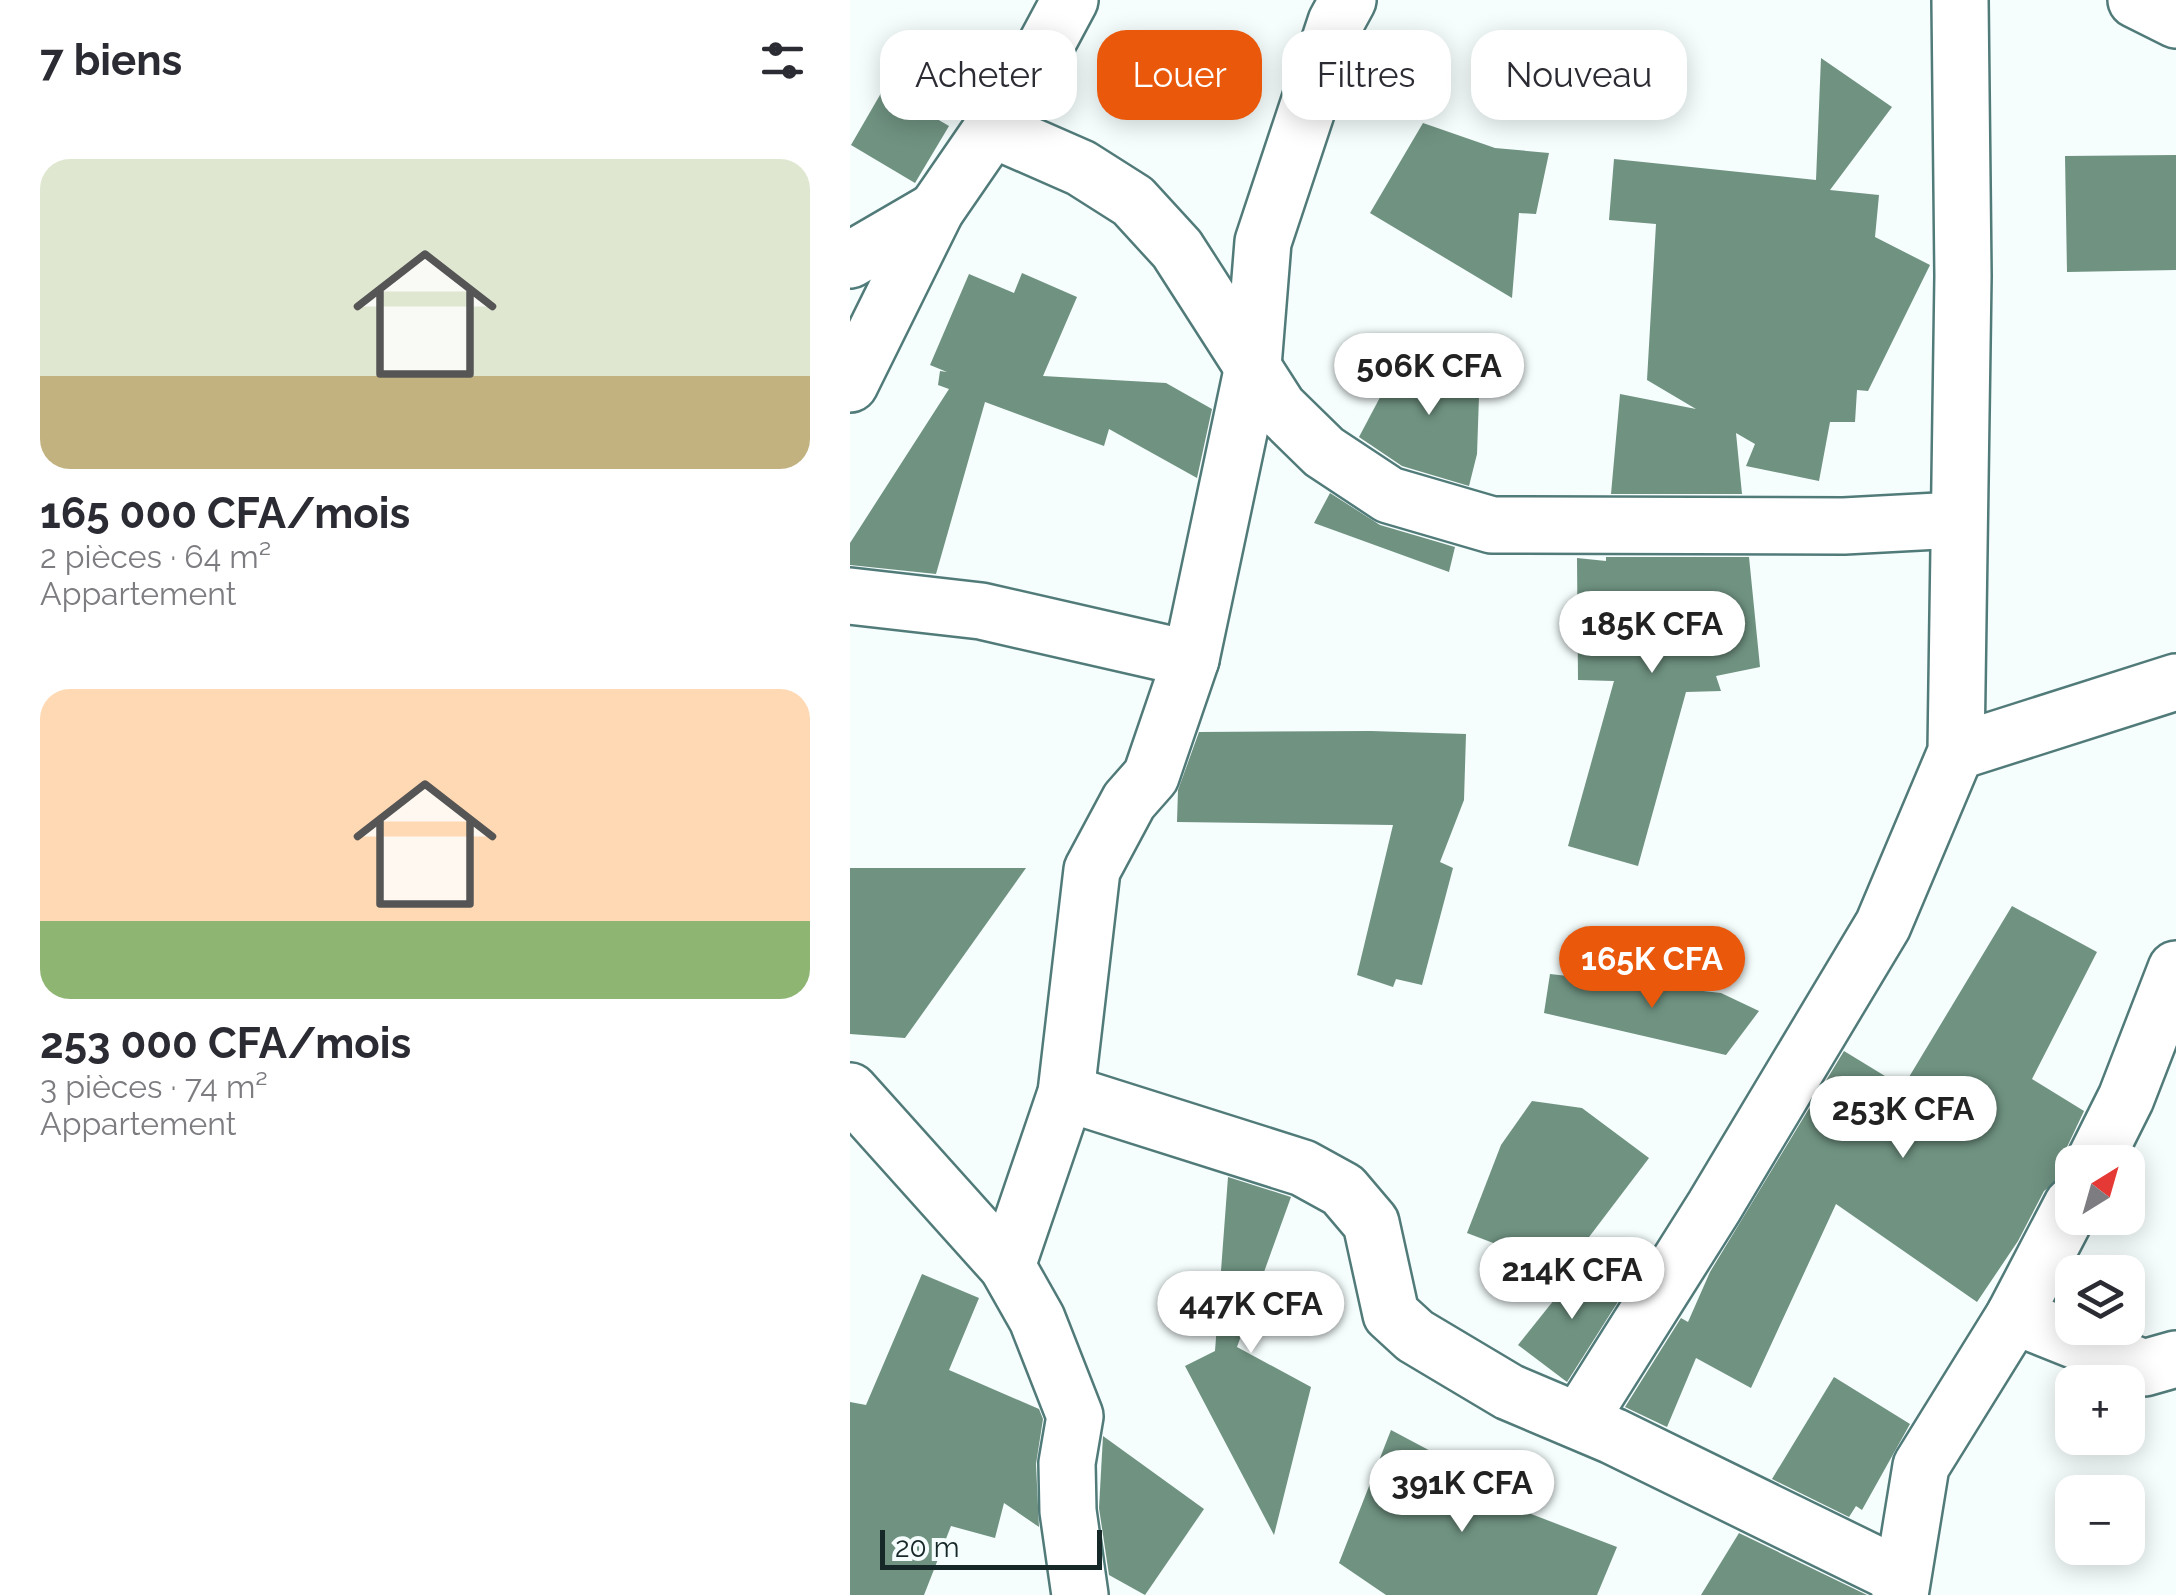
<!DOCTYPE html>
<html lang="fr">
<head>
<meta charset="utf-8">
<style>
  body { margin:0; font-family:Raleway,sans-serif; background:#f7f7f7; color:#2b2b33; height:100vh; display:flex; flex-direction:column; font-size:38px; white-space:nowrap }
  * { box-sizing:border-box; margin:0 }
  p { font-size:32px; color:#7c7c81 }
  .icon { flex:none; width:55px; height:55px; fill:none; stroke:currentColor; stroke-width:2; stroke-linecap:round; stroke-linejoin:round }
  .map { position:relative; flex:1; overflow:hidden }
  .side { display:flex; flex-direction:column; background:#fff; width:850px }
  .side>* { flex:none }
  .top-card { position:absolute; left:30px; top:30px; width:950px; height:90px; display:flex; gap:20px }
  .needle { width:65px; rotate:37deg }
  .fabs { position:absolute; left:1205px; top:1145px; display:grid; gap:20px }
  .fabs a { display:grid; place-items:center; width:90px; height:90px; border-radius:20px; background:#fff; box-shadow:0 5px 25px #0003; font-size:50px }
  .scale { position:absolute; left:30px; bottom:25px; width:222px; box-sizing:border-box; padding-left:10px; border:5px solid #162827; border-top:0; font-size:28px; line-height:35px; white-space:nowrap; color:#162827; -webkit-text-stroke:8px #f5fdfd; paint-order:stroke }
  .price { position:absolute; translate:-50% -85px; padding:0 22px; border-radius:35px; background:#fff; color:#222; font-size:32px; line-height:65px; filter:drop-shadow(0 2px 5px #0008) }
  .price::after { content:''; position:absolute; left:50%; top:60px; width:30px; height:22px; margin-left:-15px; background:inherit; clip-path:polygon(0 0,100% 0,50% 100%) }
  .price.on { background:#ea580c; color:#fff }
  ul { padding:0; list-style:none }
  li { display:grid; align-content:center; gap:20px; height:530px; padding:0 40px }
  li span { display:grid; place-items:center; height:310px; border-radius:30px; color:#555 }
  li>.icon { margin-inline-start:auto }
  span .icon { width:180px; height:180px; fill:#fffc; stroke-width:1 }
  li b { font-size:42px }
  h2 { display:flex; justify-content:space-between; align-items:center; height:120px; padding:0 40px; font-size:42px }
  .chip { padding:0 35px; border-radius:30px; background:#fff; box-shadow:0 5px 25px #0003; font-size:35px; line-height:90px }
  .chip.on { background:#ea580c; color:#fff }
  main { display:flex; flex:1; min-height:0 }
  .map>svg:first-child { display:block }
  .building { fill:#6f9281 }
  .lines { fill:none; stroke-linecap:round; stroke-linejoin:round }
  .minor-casing { stroke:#517b79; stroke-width:60 }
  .minor { stroke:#fff; stroke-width:55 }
</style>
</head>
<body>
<main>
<section class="side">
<h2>7 biens<svg class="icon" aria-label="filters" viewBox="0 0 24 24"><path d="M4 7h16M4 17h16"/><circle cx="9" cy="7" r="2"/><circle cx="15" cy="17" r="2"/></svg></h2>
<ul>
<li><span style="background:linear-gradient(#dfe7d0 70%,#c2b280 0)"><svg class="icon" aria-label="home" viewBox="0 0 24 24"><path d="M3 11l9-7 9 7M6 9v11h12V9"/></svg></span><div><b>165 000 CFA/mois</b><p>2 pièces · 64 m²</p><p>Appartement</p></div></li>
<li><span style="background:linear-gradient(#ffd9b3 75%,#8fb573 0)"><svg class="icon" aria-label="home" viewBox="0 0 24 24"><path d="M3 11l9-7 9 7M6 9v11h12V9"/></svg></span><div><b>253 000 CFA/mois</b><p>3 pièces · 74 m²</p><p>Appartement</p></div></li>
</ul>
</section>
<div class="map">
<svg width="1326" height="1595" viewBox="0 0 1326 1595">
  <rect width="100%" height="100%" fill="#f5fdfd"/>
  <g class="building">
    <path d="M 971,58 L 1042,107 L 980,190 L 1029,195 L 1025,237 L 1080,265 L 1018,391 L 1007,390 L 1005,422 L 980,422 L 969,481 L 896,466 L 905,444 L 886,433 L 892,494 L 761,494 L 770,394 L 846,409 L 797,380 L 806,224 L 759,220 L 764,159 L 966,180 Z"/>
    <path d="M 34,88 L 99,126 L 65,183 L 1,145 Z"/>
    <path d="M 573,123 L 645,148 L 699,153 L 686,214 L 669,213 L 662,298 L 520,213 Z"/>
    <path d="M 1326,155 L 1326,270 L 1217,272 L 1215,156 Z"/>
    <path d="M 172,273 L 227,297 L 193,376 L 316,383 L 362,409 L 347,478 L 259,429 L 254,446 L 135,402 L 86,574 L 0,565 L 0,543 L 99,389 L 88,385 L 90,371 L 97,372 L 80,365 L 119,274 L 164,293 Z"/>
    <path d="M 554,352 L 630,367 L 627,454 L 619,486 L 552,466 L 509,437 Z"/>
    <path d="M 480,493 L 530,525 L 605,547 L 599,572 L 464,523 Z"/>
    <path d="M 756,557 L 899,557 L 910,667 L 866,676 L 871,691 L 836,692 L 788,866 L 718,846 L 764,681 L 728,680 L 727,558 L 756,561 Z"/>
    <path d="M 521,731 L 616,734 L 614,800 L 590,862 L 603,868 L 572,985 L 546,979 L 543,987 L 507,975 L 543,825 L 327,822 L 328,790 L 349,732 Z"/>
    <path d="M 0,868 L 176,868 L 55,1038 L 0,1034 Z"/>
    <path d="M 1162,906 L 1247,952 L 1182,1079 L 1234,1111 L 1216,1149 L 1216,1175 L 1194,1191 L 1168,1241 L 1127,1302 L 986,1204 L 901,1388 L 846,1358 L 817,1427 L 775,1407 L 831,1318 L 838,1322 L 860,1272 L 994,1051 L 1053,1087 Z"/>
    <path d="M 700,974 L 871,993 L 909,1011 L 876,1055 L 694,1013 Z"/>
    <path d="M 682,1101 L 732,1108 L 799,1158 L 714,1270 L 617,1233 L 651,1145 Z"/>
    <path d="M 378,1177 L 441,1197 L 387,1347 L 461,1387 L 424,1535 L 335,1366 L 365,1351 Z"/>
    <path d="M 732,1265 L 776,1289 L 717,1382 L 668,1345 Z"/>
    <path d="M 72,1274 L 129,1298 L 99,1370 L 189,1409 L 193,1419 L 186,1464 L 189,1527 L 154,1503 L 145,1538 L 101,1526 L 74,1595 L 0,1595 L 0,1402 L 16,1405 Z"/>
    <path d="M 984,1377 L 1060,1424 L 1012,1510 L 1006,1506 L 999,1517 L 922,1479 Z"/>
    <path d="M 541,1430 L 680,1504 L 676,1512 L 767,1547 L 747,1595 L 536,1595 L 489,1563 Z"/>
    <path d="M 253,1436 L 354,1509 L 295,1595 L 259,1575 L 249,1508 Z"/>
    <path d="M 889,1533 L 1017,1595 L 851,1595 Z"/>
  </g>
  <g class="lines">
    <g class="minor-casing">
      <g id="minor">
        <path d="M 1286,0 L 1326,20"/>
        <path d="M 142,129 L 231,168 L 283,201 L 327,249 L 429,408 L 474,452 L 539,495 L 642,525 L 994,526 L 1107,520"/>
        <path d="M 0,260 L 86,210"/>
        <path d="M 0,384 L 86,210 L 183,69 L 220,0"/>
        <path d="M 0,596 L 131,611 L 341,659 L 403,366 L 413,242 L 486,22 L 498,0"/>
        <path d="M 1106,752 L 1326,682"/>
        <path d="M 0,1091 L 157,1266 L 187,1319 L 225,1416 L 217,1463 L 218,1511 L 230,1595"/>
        <path d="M 216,1093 L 453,1168 L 493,1190 L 521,1223 L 541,1314 L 565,1336 L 659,1392 L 763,1436 L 1051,1577"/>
        <path d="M 1244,1162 L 1276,1098 L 1326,969"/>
        <path d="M 157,1266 L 216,1093 L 242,870 L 279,801 L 301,776 L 341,659"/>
        <path d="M 1164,1316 L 1294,1368 L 1326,1359"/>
        <path d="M 729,1421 L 864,1207 L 1033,925 L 1106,752 L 1113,276 L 1110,0"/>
        <path d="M 1050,1595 L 1071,1466 L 1164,1316 L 1222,1205"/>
      </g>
    </g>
    <use href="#minor" class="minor"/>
  </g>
</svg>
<div class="fabs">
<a><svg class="needle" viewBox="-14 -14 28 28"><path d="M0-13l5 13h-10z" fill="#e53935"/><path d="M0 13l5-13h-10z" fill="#7c7c81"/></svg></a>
<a><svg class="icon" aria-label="layers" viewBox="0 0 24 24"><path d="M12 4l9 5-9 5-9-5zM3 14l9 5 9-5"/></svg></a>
<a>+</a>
<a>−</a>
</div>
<div class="scale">20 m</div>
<b class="price" style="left:579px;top:418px">506K CFA</b>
<b class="price" style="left:802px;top:676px">185K CFA</b>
<b class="price on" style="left:802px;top:1011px">165K CFA</b>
<b class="price" style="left:1053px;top:1161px">253K CFA</b>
<b class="price" style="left:722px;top:1322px">214K CFA</b>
<b class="price" style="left:401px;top:1356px">447K CFA</b>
<b class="price" style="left:612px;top:1535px">391K CFA</b>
<div class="top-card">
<a class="chip">Acheter</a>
<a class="chip on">Louer</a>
<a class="chip">Filtres</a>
<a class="chip">Nouveau</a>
</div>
</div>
</main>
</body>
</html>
